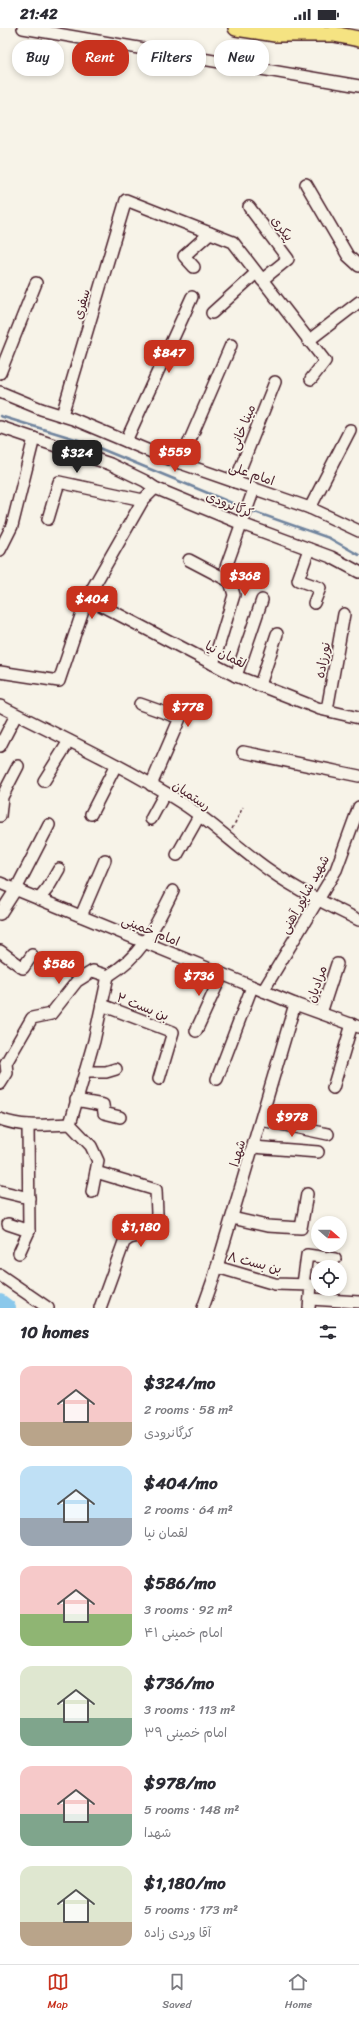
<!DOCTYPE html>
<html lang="en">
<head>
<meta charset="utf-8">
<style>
  body { margin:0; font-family:Sriracha,"Playpen Sans Arabic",sans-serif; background:#f2f2f3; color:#2b2b33; height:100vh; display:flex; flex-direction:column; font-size:15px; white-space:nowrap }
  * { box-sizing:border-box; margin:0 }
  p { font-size:13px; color:#7c7c81 }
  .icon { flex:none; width:22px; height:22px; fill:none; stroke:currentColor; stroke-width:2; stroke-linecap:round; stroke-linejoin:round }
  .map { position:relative; height:1280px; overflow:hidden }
  .sheet { display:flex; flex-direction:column; background:#fff; flex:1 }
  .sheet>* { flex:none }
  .hud { position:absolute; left:12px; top:12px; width:335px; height:36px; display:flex; gap:8px }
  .needle { width:26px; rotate:110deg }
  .tools { position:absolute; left:311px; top:1188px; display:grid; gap:8px }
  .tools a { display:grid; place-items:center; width:36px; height:36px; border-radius:50%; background:#fff; box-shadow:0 2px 6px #0003; font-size:20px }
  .price { position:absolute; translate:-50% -34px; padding:0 9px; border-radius:8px; background:#c8321e; color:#fff; font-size:13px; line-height:26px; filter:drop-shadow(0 1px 2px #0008) }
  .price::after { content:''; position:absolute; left:50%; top:24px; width:12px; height:9px; margin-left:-6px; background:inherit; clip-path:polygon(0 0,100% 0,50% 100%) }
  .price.active { background:#222; color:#fff }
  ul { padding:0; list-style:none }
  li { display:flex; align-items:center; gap:12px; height:100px; padding:0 20px }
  li span { display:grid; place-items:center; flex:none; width:112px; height:80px; border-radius:12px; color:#555 }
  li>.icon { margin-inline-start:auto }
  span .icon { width:48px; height:48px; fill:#fffc; stroke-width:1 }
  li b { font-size:17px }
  h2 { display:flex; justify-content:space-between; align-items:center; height:48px; padding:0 20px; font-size:17px }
  .chip { padding:0 14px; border-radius:16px; background:#fff; box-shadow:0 2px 6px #0003; font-size:14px; line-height:36px }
  .chip.active { background:#c8321e; color:#fff }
  .status { display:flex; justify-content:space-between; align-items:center; height:28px; padding:0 20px; background:#fff; direction:ltr }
  .status svg { height:11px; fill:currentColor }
  .menu { display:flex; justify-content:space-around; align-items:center; height:56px; border-top:1px solid #e1e1e2; background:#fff; font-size:11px; color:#7c7c81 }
  .menu a { display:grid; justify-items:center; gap:2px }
  .menu .active { color:#c8321e }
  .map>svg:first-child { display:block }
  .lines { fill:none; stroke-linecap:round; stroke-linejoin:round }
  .stream { stroke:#70849e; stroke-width:2.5 }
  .river { stroke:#8ac8eb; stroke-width:16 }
  .minor-casing { stroke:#4a1f2b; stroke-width:14 }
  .highway-casing { stroke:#4a1f2b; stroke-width:18 }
  .path { stroke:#4a1f2b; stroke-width:1.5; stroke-dasharray:3 3; stroke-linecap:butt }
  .minor { stroke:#f7f3e8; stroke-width:11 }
  .highway { stroke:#f5e382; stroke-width:15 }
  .labels { text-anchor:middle; stroke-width:3.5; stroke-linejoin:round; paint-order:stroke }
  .street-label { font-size:13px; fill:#4a1f2b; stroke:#f7f3e8 }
</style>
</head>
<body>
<div class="status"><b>21:42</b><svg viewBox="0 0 49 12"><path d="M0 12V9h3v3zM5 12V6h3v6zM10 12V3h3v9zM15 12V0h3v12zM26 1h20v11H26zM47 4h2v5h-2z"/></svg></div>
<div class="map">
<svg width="359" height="1280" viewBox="0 0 359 1280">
  <rect width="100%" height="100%" fill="#f7f3e8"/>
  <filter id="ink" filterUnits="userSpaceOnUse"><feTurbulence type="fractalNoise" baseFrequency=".025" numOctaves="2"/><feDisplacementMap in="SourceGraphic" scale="8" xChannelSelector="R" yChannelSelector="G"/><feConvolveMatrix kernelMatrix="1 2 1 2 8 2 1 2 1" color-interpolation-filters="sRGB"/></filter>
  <g filter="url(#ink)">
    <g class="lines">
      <g class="stream">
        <path d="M 0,388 L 82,413 L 244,480"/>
        <path d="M 249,482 L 329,510 L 359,527"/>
      </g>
      <path class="river" d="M 0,1274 L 8,1280"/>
      <g class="minor-casing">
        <g id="minor">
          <path d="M 23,0 L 359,58"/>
          <path d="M 306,156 L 348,228 L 359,238"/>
          <path d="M 249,179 L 288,231 L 262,252"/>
          <path d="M 194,239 L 184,228 L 210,205"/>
          <path d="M 212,285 L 256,245"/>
          <path d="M 308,313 L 359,274"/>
          <path d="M 0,345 L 36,255"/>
          <path d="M 0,364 L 41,381 L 73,391 L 166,430 L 310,480 L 359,503"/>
          <path d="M 62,387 L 126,172 L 233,214 L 325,333 L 311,351"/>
          <path d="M 0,399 L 110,436 L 145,453 L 155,460 L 242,496 L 331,529 L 359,544"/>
          <path d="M 126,413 L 192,269"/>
          <path d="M 180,435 L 231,317"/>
          <path d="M 235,454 L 275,354"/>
          <path d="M 310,480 L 350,402"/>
          <path d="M 48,491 L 59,454 L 143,472"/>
          <path d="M 309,521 L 298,552 L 320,560 L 314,575"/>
          <path d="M 0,522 L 12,498 L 34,410"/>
          <path d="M 189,532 L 231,554"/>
          <path d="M 87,570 L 236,648 L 320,681 L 359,690"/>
          <path d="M 213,636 L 234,567 L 226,539 L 254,461"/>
          <path d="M 0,644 L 59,653 L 87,570 L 143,472 L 155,460"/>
          <path d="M 236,648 L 262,572"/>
          <path d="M 260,657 L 277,606"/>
          <path d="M 140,676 L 180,690 L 151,757"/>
          <path d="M 0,678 C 61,709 124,738 182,775 C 213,795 239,821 269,842 C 297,862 328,877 359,892"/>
          <path d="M 327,682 L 344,586"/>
          <path d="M 0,718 L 16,687"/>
          <path d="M 243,724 L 359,748"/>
          <path d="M 44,753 L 69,713"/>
          <path d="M 91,786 L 116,737"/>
          <path d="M 0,788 L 2,769 L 18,738"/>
          <path d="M 151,791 L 165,765"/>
          <path d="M 177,827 L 199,788"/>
          <path d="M 0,855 L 295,976 L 359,999"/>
          <path d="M 39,871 L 48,860 L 59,841"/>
          <path d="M 0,886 L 16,861 L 49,797"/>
          <path d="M 81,888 L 105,832"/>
          <path d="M 0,923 L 23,940 L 32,927"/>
          <path d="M 263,963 L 336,842 L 359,779"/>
          <path d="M 102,977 L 173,1004 L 159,1051"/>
          <path d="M 321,985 L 337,936"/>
          <path d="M 196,1003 L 222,946"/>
          <path d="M 6,1035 L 32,990 L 51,986 L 77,953 L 93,943 L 108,948 C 144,926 155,898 173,863"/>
          <path d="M 85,1044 L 106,1044 L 116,1041"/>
          <path d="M 217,1051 L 252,959"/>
          <path d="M 0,1056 L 7,1045 L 6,1035"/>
          <path d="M 333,1060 L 352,996"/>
          <path d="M 76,1072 L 103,1077 L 104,1085 L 120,1089"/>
          <path d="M 0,1091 C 23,1100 46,1097 70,1096 L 91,1118 L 98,1133 L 92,1164"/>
          <path d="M 261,1092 L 328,1106"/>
          <path d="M 70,1096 L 94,1013 L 108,948"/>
          <path d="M 253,1119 L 318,1124"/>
          <path d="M 96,1144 L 156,1162 L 157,1186 L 151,1205 L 130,1210 L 124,1214 L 100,1280"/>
          <path d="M 0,1163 L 29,1170"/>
          <path d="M 232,1190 L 267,1198 L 301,1200 L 307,1166"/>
          <path d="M 8,1196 L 29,1203"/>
          <path d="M 19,1225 L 29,1203 L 28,1097"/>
          <path d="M 217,1239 L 275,1256 L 311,1257 L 309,1280"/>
          <path d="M 0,1247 L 48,1280"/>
          <path d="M 303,1256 L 307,1227 L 335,1231"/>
          <path d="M 310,1271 L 359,1274"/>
          <path d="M 203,1280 L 214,1249 L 295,976"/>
        </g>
      </g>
      <g class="highway-casing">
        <path id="highway" d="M 236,0 L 275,6 L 334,6 L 359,11"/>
      </g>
      <path class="path" d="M 232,801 L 243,779"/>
      <use href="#minor" class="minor"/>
      <use href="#highway" class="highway"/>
    </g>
  </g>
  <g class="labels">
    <g class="street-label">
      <text transform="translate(283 200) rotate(53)" y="5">پیکری</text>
      <text transform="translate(81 276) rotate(-74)" y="5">سفری</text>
      <text transform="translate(242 399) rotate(-68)" y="5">مینا خانی</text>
      <text transform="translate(252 445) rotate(19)" y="5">امام علی</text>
      <text transform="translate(230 476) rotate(22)" y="5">کرگانرودی</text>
      <text transform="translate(226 626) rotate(27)" y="5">لقمان نیا</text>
      <text transform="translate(322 632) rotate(-80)" y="5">نورزاده</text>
      <text transform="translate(192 767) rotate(34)" y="5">رستمیان</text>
      <text transform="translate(304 866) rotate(-61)" y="5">شهید شاپور آهنی</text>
      <text transform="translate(151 902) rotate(22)" y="5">امام خمینی</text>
      <text transform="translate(316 956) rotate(-71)" y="5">مرادیان</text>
      <text transform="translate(143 978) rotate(21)" y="5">بن بست ۲</text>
      <text transform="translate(237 1125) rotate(-74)" y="5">شهدا</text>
      <text transform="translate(255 1234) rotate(14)" y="5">بن بست ۸</text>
    </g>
  </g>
</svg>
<div class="tools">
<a><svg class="needle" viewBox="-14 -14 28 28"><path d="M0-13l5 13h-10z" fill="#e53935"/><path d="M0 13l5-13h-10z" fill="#7c7c81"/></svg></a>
<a><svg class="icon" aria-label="locate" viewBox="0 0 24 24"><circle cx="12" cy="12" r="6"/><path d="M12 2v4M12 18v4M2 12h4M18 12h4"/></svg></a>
</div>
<b class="price" style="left:169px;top:346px">$847</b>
<b class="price" style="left:175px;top:445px">$559</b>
<b class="price active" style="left:77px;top:446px">$324</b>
<b class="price" style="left:245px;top:569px">$368</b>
<b class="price" style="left:92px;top:592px">$404</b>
<b class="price" style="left:188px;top:700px">$778</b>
<b class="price" style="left:59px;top:957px">$586</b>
<b class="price" style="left:199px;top:969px">$736</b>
<b class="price" style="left:292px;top:1110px">$978</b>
<b class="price" style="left:141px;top:1220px">$1,180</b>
<div class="hud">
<a class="chip">Buy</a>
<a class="chip active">Rent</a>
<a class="chip">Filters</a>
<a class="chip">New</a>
</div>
</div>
<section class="sheet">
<h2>10 homes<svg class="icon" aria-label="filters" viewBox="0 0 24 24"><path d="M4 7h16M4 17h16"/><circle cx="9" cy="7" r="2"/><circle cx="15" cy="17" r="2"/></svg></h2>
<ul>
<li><span style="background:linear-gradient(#f6c9c9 70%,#b9a48a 0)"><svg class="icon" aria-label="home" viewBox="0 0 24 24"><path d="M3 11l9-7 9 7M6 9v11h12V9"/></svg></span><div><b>$324/mo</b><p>2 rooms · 58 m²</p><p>کرگانرودی</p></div></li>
<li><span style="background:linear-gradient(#bfe0f5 65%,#9aa5b1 0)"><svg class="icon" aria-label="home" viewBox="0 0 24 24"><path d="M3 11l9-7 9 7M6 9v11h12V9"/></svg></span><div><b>$404/mo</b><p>2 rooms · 64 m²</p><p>لقمان نیا</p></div></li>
<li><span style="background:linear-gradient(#f6c9c9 60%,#8fb573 0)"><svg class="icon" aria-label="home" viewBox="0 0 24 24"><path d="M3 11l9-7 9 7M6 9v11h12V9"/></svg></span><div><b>$586/mo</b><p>3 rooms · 92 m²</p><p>امام خمینی ۴۱</p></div></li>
<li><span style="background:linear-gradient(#dfe7d0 65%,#7fa58c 0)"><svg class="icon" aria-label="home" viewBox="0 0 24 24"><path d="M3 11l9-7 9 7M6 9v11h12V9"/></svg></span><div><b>$736/mo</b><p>3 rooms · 113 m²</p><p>امام خمینی ۳۹</p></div></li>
<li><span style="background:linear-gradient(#f6c9c9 60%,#7fa58c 0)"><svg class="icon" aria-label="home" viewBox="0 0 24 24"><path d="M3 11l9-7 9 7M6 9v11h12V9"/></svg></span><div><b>$978/mo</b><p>5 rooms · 148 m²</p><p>شهدا</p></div></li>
<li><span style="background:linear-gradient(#dfe7d0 70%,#b9a48a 0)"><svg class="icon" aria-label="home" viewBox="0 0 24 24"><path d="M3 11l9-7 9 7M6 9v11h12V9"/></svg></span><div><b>$1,180/mo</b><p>5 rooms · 173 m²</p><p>آقا وردی زاده</p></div></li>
</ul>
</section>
<nav class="menu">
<a class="active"><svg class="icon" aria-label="map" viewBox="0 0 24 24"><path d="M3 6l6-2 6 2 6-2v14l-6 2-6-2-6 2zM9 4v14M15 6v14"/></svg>Map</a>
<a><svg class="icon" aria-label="saved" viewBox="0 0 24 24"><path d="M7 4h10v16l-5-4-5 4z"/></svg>Saved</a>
<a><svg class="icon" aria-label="home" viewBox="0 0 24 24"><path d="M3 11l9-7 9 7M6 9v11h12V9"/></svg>Home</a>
</nav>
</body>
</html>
